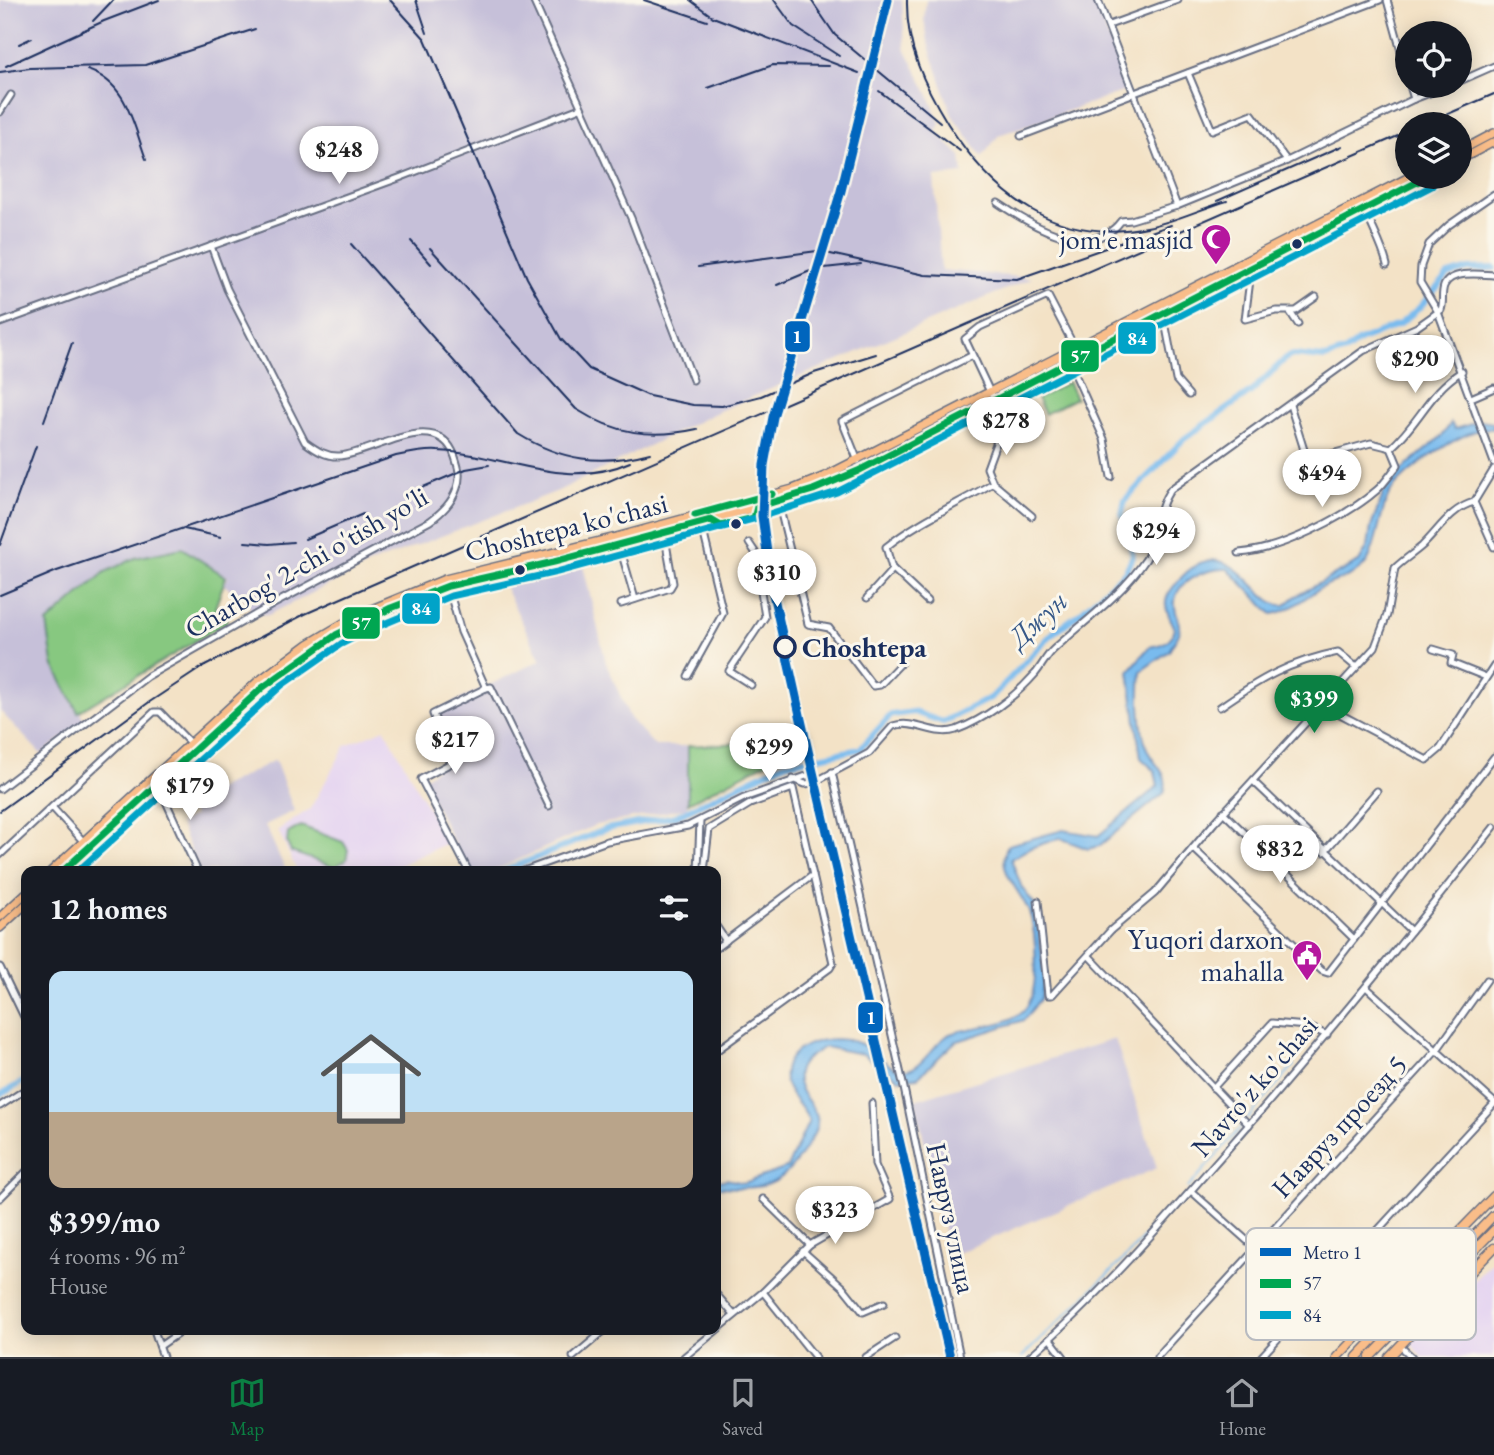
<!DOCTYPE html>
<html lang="en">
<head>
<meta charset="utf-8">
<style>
  body { margin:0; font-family:"EB Garamond",serif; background:#20242c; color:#f1f3f6; height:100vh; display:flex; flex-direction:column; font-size:26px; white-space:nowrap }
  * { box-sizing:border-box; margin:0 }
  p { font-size:23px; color:#9ea1a6 }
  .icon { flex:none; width:38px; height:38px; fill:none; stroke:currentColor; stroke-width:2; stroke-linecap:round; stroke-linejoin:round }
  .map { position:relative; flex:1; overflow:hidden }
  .panel { position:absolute; left:21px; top:866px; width:700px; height:469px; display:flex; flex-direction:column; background:#171b24; border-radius:14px; box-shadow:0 4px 18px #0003 }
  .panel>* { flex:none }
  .controls { position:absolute; left:1395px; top:21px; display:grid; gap:14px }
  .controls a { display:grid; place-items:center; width:77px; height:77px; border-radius:50%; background:#171b24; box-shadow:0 4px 18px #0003; font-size:35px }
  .price { position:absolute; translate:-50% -60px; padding:0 16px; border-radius:24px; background:#fff; color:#222; font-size:23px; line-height:46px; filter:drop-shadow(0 2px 4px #0008) }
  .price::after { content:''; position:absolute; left:50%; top:42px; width:21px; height:16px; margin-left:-10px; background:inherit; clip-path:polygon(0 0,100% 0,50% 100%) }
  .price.on { background:#0b8043; color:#fff }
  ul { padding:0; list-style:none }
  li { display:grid; align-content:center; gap:14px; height:371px; padding:0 28px }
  li span { display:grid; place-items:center; height:217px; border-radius:14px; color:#555 }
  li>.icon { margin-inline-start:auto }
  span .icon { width:126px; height:126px; fill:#fffc; stroke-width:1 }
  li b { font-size:30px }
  h2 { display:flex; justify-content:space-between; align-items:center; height:84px; padding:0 28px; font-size:30px }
  .tab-bar { display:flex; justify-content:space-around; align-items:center; height:98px; border-top:2px solid #363941; background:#171b24; font-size:19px; color:#9ea1a6 }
  .tab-bar a { display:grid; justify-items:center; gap:4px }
  .tab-bar .on { color:#0b8043 }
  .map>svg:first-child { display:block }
  .built { fill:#e4d3f1 }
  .industrial { fill:#c6c0d9 }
  .green { fill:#87c880; stroke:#517c6f; stroke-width:2 }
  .water { fill:#79bbee; stroke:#4a75a6; stroke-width:2 }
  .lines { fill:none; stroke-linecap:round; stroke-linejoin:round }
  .stream { stroke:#79bbee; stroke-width:2 }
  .canal { stroke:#79bbee; stroke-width:6 }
  .minor-casing { stroke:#676e82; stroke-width:9 }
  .major-casing { stroke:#676e82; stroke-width:10 }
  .highway-casing { stroke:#676e82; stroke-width:11 }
  .minor { stroke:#fff; stroke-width:5 }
  .major { stroke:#f9bd89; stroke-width:7 }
  .highway { stroke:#f9bd89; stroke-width:8 }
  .rail { stroke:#1b2f5e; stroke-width:2 }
  .bus-1-casing { stroke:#fbf7ec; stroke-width:12 }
  .bus-2-casing { stroke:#fbf7ec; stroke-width:12 }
  .bus-1 { stroke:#00a651; stroke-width:7 }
  .bus-2 { stroke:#01a3c8; stroke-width:7 }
  .metro-1-casing { stroke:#fbf7ec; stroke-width:14 }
  .metro-1 { stroke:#0065bd; stroke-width:9 }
  .bus-dot { fill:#1b2f5e; stroke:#fbf7ec; stroke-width:2.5 }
  .stop-dot { fill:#fbf7ec; stroke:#1b2f5e; stroke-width:3.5 }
  .labels { text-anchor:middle; stroke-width:6; stroke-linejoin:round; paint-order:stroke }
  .poi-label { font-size:28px; fill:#1b2f5e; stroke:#fbf7ec; text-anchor:end }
  .street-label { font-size:28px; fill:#1b2f5e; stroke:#fbf7ec }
  .stop-label { font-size:28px; font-weight:bold; fill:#1b2f5e; stroke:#fbf7ec; text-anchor:start }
  .water-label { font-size:30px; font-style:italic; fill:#375989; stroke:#fbf7ec }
  .key { fill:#fbf7ec; stroke:#b8bbc1; stroke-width:2 }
  .key-label { font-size:19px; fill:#1b2f5e }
  .line-badge { stroke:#fbf7ec; stroke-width:2.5 }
  .badge-label { font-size:19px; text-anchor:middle; font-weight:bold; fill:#fff }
</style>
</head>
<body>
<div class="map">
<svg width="1494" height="1357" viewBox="0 0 1494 1357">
  <rect width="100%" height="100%" fill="#fbf7ec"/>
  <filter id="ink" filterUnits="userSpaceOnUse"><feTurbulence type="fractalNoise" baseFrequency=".0143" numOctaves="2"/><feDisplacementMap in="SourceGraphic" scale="14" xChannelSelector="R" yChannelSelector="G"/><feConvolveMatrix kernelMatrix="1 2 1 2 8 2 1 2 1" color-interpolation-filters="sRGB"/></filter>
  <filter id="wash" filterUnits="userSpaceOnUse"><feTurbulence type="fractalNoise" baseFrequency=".00686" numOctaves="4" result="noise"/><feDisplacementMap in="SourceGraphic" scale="28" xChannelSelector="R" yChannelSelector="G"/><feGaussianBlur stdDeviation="1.57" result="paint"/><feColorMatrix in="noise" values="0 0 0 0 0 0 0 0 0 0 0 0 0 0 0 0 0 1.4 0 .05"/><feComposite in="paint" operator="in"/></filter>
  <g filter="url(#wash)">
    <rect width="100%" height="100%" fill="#f3e2c6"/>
    <g class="built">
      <path d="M 385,729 L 447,843 L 387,871 L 297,871 L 278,830 L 310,809 L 346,745 Z"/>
      <path d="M 1494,1260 L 1494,1357 L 1423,1357 L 1411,1344 Z"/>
    </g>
    <g class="industrial">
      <path d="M 0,0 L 902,0 L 905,48 L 928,93 L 940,124 L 935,132 L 961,156 L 963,174 L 934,177 L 941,270 L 1032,278 L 721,410 L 558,491 L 374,562 L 268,615 L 254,613 L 242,597 L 224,585 L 228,577 L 182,548 L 135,558 L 47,624 L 52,664 L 85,721 L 41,754 L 0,711 Z"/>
      <path d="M 926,0 L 1094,0 L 1128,90 L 999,135 L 982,157 L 952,115 L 929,46 L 924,20 Z"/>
      <path d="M 582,561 L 606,663 L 630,718 L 655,746 L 688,746 L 687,808 L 596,825 L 493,871 L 468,871 L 423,780 L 446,761 L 432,713 L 541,660 L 502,582 Z"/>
      <path d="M 275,760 L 294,811 L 265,825 L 286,871 L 200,871 L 179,823 L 194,816 L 190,804 Z"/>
      <path d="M 1115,1039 L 1157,1168 L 950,1256 L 915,1100 Z"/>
    </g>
    <g class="green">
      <path d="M 1068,382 L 1076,398 L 1045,414 L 1037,399 Z"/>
      <path d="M 182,548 L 226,577 L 215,608 L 226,616 L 227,622 L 78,712 L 53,664 L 47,623 L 105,572 L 135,558 Z"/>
      <path d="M 743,743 L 765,755 L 769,761 L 688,803 L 688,746 Z"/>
      <path d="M 301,826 L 343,842 L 348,850 L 346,860 L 334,867 L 291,852 L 287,843 L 288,833 Z"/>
    </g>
    <path class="water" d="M 1481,421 L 1494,423 L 1494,429 C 1469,424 1404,471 1391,491 C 1379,512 1379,537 1369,558 C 1360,577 1335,579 1319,589 C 1304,598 1290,612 1272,614 L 1228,569 C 1207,568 1172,581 1175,607 C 1176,616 1181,624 1179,634 L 1169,651 L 1141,671 C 1139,694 1139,727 1147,749 C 1153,765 1171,773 1164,793 L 1099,846 L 1088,849 L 1060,838 L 1030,848 L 1011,859 L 1022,888 L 1037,908 L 1044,977 L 1041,998 L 1024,1020 L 955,1042 L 918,1077 L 899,1079 L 863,1054 L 824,1047 C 814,1054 800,1060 798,1073 C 795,1092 812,1101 817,1117 C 819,1127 812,1138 806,1147 C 780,1190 764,1189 716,1187 L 716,1182 L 726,1179 L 744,1183 L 787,1168 L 809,1121 C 804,1107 788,1096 785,1081 C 780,1042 835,1032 861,1044 C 875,1050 886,1067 900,1070 C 920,1075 934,1041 950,1034 C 973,1025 1008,1028 1025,1009 C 1040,993 1037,932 1029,912 C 1020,889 995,871 1008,845 L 1063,830 L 1098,836 L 1158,786 L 1155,771 L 1141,758 L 1129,671 L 1149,647 C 1162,645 1171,642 1175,629 C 1169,614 1160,604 1171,590 C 1227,513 1254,610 1285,605 L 1296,596 L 1359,562 L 1368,546 L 1371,527 L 1384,492 L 1399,472 L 1442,436 L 1451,423 L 1455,429 Z"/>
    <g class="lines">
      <g class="stream">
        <path d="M 1338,1014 L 1393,946"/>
        <path d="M 1248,1118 L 1294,1065"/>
        <path d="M 1188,1188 L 1241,1127"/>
        <path d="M 1022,1357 L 1127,1256 L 1168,1210"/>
      </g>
      <g class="canal">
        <path d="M 502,872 L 606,829 L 676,816 L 783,764 L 860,749 L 891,715 L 914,712 L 943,722 L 992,697 L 1053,633 L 1080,613 L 1126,571 L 1133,555 L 1122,514 L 1125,500 L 1184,439 L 1252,391 L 1286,358 L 1293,355 L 1325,358 L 1346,351 L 1359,341 L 1400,324 L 1419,308 L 1448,275 L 1468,269 L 1494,268"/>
        <path d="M 0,1095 L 26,1080"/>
      </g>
    </g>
  </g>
  <g filter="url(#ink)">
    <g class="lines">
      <g class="minor-casing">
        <g id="minor">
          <path d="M 533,0 L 631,218 L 693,380"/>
          <path d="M 1098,0 L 1177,206"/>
          <path d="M 1387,0 L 1407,73"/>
          <path d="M 1109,25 L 1178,0"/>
          <path d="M 1188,73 L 1212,130 L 1252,114 L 1287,161"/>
          <path d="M 1460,81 L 1494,66"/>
          <path d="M 1410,86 L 1414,99"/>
          <path d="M 0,112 L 11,95"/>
          <path d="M 1021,136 L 1380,0"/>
          <path d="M 1494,194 L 1449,225 L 1429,244 L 1421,266 L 1420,282 L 1438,312 L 1494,463"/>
          <path d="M 998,203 C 1029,224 1090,262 1121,221 L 1131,220 L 1177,206 L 1287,161 L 1414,99 L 1448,86"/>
          <path d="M 1365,209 C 1372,229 1382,244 1387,265"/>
          <path d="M 1245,271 L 1250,280 L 1245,319 L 1276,311 L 1296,311 L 1316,297"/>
          <path d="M 1163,311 L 1176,380 L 1189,395"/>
          <path d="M 1290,312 L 1298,324"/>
          <path d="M 0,323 L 399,178 L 580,108"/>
          <path d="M 1069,361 L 1104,439 L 1111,477"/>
          <path d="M 1471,398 L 1494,388"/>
          <path d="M 1290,405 L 1304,450 L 1302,477"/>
          <path d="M 1391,448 C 1420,422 1428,393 1462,371"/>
          <path d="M 858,461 L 842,421 L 971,356"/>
          <path d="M 1303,462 L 1371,443 L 1391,448"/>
          <path d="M 778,501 L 808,624 L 829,628 L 873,686 L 880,685 L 901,663"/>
          <path d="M 1474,502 L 1494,547"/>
          <path d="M 1032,516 L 993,483 L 987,468 L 998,438 L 1001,408 L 990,392 L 965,339 L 980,327 L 1048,296 L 1075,348"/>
          <path d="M 749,543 L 755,552 L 765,617 L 729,671 L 751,685"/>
          <path d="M 619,544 L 635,599"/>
          <path d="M 1239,553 C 1280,550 1346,517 1377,490 C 1385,483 1391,473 1398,465 L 1391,448"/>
          <path d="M 448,586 L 461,632 L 486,688 L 491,687 L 549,806"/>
          <path d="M 867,598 L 893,569"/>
          <path d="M 927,601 L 892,568 L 886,547 C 918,521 958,504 993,483"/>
          <path d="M 621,604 L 670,588 L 673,583 L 664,532"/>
          <path d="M 1433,649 L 1453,655 L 1451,663 L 1486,677"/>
          <path d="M 688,676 L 723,613 L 701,522"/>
          <path d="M 1323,705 L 1427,760 L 1440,749 L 1494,666"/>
          <path d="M 1220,707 C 1260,679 1289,662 1338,652 L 1356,667"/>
          <path d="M 832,772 L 904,1088 L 960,1357"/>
          <path d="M 793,779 L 805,784 L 813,783 L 869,753 L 893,726 C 916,719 934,737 956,730 C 985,719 1015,697 1035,674 C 1042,666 1046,656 1054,649 C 1086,620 1122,595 1146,559 C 1160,537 1155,510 1171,489 L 1363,351 L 1417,327 L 1441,310 C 1444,302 1441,294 1444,286 C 1450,270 1481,274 1494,275"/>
          <path d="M 1254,782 L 1411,931"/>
          <path d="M 158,784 L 198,872"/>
          <path d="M 0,789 L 148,676 L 272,605 L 430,521 C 442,512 452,503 457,488 C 461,476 459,469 455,457 C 438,407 374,453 340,456 C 326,457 316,450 305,442 L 227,289 L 211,246"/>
          <path d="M 52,807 L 83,841"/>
          <path d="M 1223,812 L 1354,939"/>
          <path d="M 1193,848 L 1322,971 L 1328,973 L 1494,757"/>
          <path d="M 1324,852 L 1377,791"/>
          <path d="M 0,855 L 154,712 L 160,712 L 191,744"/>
          <path d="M 469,872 L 421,779 L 453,762 L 433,714 L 486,688"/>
          <path d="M 521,872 L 607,841 L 688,826 L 744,798 L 809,775"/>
          <path d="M 698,872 L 700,821"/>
          <path d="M 704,872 L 709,829 L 750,804 L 793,788 L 833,963 L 830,968 L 716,1051"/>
          <path d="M 1038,901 L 1048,995 L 1052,995 L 1111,930 L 1155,893 L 1214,823 L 1375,647 L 1387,615 L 1395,568 C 1403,560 1413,554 1422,546 C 1438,531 1451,508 1474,502 L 1494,469"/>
          <path d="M 716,926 L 726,941"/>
          <path d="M 716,948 L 813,875"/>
          <path d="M 1089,956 L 1249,1125"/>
          <path d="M 0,967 L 26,1021"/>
          <path d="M 1366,987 L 1494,1102"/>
          <path d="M 1213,1088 L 1272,1023 L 1307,1026 L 1327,1035"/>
          <path d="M 0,1106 L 26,1089"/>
          <path d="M 1191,1191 L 1314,1300"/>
          <path d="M 0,1198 L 26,1172"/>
          <path d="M 763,1199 L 810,1245"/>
          <path d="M 803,1251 L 843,1287 L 863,1312 L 884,1303"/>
          <path d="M 763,1292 L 815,1357"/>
          <path d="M 716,1294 L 734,1315"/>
          <path d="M 154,1330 L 163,1357"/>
          <path d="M 1050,1339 L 1064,1357"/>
          <path d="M 160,1346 L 183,1330"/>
          <path d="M 1400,1346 L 1412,1357"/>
          <path d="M 573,1357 L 605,1330"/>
          <path d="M 684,1357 L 763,1292 L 810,1245 L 890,1199 L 875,1165 L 872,1103"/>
          <path d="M 866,1357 L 895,1338"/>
          <path d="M 1029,1357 C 1095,1300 1152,1235 1209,1170 C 1308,1059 1402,944 1494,827"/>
          <path d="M 1157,1357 L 1437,1050 L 1487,980"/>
          <path d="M 1261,1357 L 1494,1104"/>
        </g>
      </g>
      <g class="major-casing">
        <g id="major">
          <path d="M 1460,151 L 1494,133"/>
          <path d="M 1460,160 L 1494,142"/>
          <path d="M 50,872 L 257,682 L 308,644 L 357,615 L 445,579 L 616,537 L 793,489 L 825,476 L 1409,177"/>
          <path d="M 61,872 L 275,677 L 336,635 L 363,621 L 448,586 L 554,562 L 757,507 L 833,482 L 1427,177"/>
          <path d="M 0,917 L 26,893"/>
          <path d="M 0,928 L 26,904"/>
        </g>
      </g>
      <g class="highway-casing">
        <g id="highway">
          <path d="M 1337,1357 L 1494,1196"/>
          <path d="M 1357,1357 L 1494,1215"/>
          <path d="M 1370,1357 L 1494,1230"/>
          <path d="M 1389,1357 L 1494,1248"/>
        </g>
      </g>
      <use href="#minor" class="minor"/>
      <use href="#major" class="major"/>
      <use href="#highway" class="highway"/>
      <g class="rail">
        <path d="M 390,0 L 425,39 L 527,278 L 561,339 L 589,369 L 649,396 L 693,405 L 722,406 L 761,396 L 814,373 L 876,354"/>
        <path d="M 416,0 L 427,33"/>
        <path d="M 644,0 L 707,21"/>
        <path d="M 690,0 L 713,17 L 859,73"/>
        <path d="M 774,0 L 793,26 L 839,56"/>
        <path d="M 811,0 L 835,35 L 940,122"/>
        <path d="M 907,0 C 906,47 924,85 948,124 C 994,196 1056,245 1147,227 C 1174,222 1200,209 1227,201"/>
        <path d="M 93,21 L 113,0"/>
        <path d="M 19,44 L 32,38"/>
        <path d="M 6,66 L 104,21 L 159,0"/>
        <path d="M 87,70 C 127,82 133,124 146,159"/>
        <path d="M 0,72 L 30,68 L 145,65 L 255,29"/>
        <path d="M 708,88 L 773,65 L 829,66"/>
        <path d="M 879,91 L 960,151"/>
        <path d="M 1425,124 L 1494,94"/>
        <path d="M 1217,201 L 1342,146"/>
        <path d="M 411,241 L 431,264"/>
        <path d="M 351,244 L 518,434 C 562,461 601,466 650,453"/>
        <path d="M 430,248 L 576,409 C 615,434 652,439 697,429"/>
        <path d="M 698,267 L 817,251 L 925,275 L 1017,279 L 1171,225"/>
        <path d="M 777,285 L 815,269 L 861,264"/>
        <path d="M 44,421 L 72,343"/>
        <path d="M 421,488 L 466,469 L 489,465"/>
        <path d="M 184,529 L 221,537"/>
        <path d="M 305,539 L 363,514"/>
        <path d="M 245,542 L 269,544 L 293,542"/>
        <path d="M 0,545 L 36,446"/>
        <path d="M 0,595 L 57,571 L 396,456 C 410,453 424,450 438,451 C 504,453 564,492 630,462"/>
        <path d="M 0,811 L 148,703 L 201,668 L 305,614 L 1407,132"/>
      </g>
      <g class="bus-1-casing">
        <g id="bus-1">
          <path d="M 695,515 L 772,494"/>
          <path d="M 62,872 L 262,688 L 336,635 L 391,608 L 448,586 L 554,562 L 711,520 L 721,526 L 754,518 L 757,507 L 813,490 L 858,471 L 1427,177"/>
        </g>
      </g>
      <g class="bus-2-casing">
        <path id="bus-2" d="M 77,872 L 282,685 L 341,644 L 367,631 L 451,596 L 557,572 L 760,517 L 837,492 L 1432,186"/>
      </g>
      <use href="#bus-1" class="bus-1"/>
      <use href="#bus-2" class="bus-2"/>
      <g class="metro-1-casing">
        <path id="metro-1" d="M 888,0 L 841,191 L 773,417 L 764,465 L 762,516 L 772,589 L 806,742 L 950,1357"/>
      </g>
      <use href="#metro-1" class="metro-1"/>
    </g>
  </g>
  <defs>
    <g id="mosque-pin" transform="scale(1.575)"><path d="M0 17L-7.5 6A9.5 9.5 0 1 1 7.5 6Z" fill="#b5179e" stroke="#fbf7ec"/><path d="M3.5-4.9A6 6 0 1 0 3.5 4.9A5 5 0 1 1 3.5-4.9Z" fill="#fff"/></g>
    <g id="civic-pin" transform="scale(1.575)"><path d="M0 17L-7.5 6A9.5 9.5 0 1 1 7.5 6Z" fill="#b5179e" stroke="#fbf7ec"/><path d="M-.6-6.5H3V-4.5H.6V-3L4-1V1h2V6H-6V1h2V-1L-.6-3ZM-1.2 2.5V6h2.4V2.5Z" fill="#fff"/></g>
  </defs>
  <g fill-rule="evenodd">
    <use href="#mosque-pin" x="1216" y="239"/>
    <use href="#civic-pin" x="1307" y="955"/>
  </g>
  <g class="bus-dot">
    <circle cx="1297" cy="244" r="6"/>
    <circle cx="736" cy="524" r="6"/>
    <circle cx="520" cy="570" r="6"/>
  </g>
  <circle class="stop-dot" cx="785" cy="647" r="10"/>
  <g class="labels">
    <g class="poi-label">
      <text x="1193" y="249">jom'e masjid</text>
      <text x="1284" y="949">Yuqori darxon<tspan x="1284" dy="32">mahalla</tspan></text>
    </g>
    <g class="street-label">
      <text transform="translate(566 527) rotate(-14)" y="10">Choshtepa ko'chasi</text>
      <text transform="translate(306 562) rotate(-30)" y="10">Charbog' 2-chi o'tish yo'li</text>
      <text transform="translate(1254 1086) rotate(-49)" y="10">Navro'z ko'chasi</text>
      <text transform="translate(1339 1126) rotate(-47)" y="10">Навруз проезд 5</text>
      <text transform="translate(952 1218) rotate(78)" y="10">Навруз улица</text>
    </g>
    <g class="stop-label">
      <text x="802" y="657">Choshtepa</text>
    </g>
    <g class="water-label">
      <text transform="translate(1038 619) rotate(-43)" y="10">Джун</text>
    </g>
  </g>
  <rect x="1246" y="1228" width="230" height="112" rx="10" class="key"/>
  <rect x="1260" y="1248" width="31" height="8" fill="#0065bd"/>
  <rect x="1260" y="1279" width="31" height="9" fill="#00a651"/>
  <rect x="1260" y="1311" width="31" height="8" fill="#01a3c8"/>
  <g class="key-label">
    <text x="1303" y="1259">Metro 1</text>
    <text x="1303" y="1290">57</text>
    <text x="1303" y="1322">84</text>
  </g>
  <g class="line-badge">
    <rect x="784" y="320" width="27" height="33" rx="7" fill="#0065bd"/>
    <rect x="1117" y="321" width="40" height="34" rx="7" fill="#01a3c8"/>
    <rect x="1060" y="339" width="40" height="34" rx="7" fill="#00a651"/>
    <rect x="401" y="592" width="40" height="33" rx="7" fill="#01a3c8"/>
    <rect x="341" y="606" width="40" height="34" rx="7" fill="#00a651"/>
    <rect x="857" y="1001" width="27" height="33" rx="7" fill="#0065bd"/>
  </g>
  <g class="badge-label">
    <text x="797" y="343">1</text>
    <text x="1137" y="345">84</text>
    <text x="1080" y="363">57</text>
    <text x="421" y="615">84</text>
    <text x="361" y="630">57</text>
    <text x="871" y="1024">1</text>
  </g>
</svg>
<div class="controls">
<a><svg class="icon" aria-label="locate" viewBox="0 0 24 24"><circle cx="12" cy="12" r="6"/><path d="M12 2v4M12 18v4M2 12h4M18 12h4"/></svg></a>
<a><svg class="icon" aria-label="layers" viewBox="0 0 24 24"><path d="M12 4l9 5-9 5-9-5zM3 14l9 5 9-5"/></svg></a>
</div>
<b class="price" style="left:339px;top:186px">$248</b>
<b class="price" style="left:1415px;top:395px">$290</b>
<b class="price" style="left:1006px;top:457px">$278</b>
<b class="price" style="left:1322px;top:509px">$494</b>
<b class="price" style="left:1156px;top:567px">$294</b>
<b class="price" style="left:777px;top:609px">$310</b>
<b class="price on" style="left:1314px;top:735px">$399</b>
<b class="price" style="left:455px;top:776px">$217</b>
<b class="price" style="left:769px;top:783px">$299</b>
<b class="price" style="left:190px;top:822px">$179</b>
<b class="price" style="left:1280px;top:885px">$832</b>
<b class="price" style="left:835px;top:1246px">$323</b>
<section class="panel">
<h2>12 homes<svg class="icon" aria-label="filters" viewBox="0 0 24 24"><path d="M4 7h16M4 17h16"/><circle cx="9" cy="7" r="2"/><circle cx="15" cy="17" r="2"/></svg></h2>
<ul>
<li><span style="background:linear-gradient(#bfe0f5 65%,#b9a48a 0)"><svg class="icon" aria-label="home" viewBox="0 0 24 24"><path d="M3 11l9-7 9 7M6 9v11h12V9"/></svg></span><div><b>$399/mo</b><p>4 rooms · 96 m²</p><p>House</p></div></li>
</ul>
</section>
</div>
<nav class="tab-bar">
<a class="on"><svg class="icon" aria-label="map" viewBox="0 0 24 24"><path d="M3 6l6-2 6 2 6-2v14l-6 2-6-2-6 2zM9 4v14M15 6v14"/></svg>Map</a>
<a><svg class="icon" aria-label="saved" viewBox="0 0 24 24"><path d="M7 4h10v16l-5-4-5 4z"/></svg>Saved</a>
<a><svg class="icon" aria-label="home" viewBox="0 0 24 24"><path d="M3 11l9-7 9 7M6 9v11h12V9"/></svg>Home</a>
</nav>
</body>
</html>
